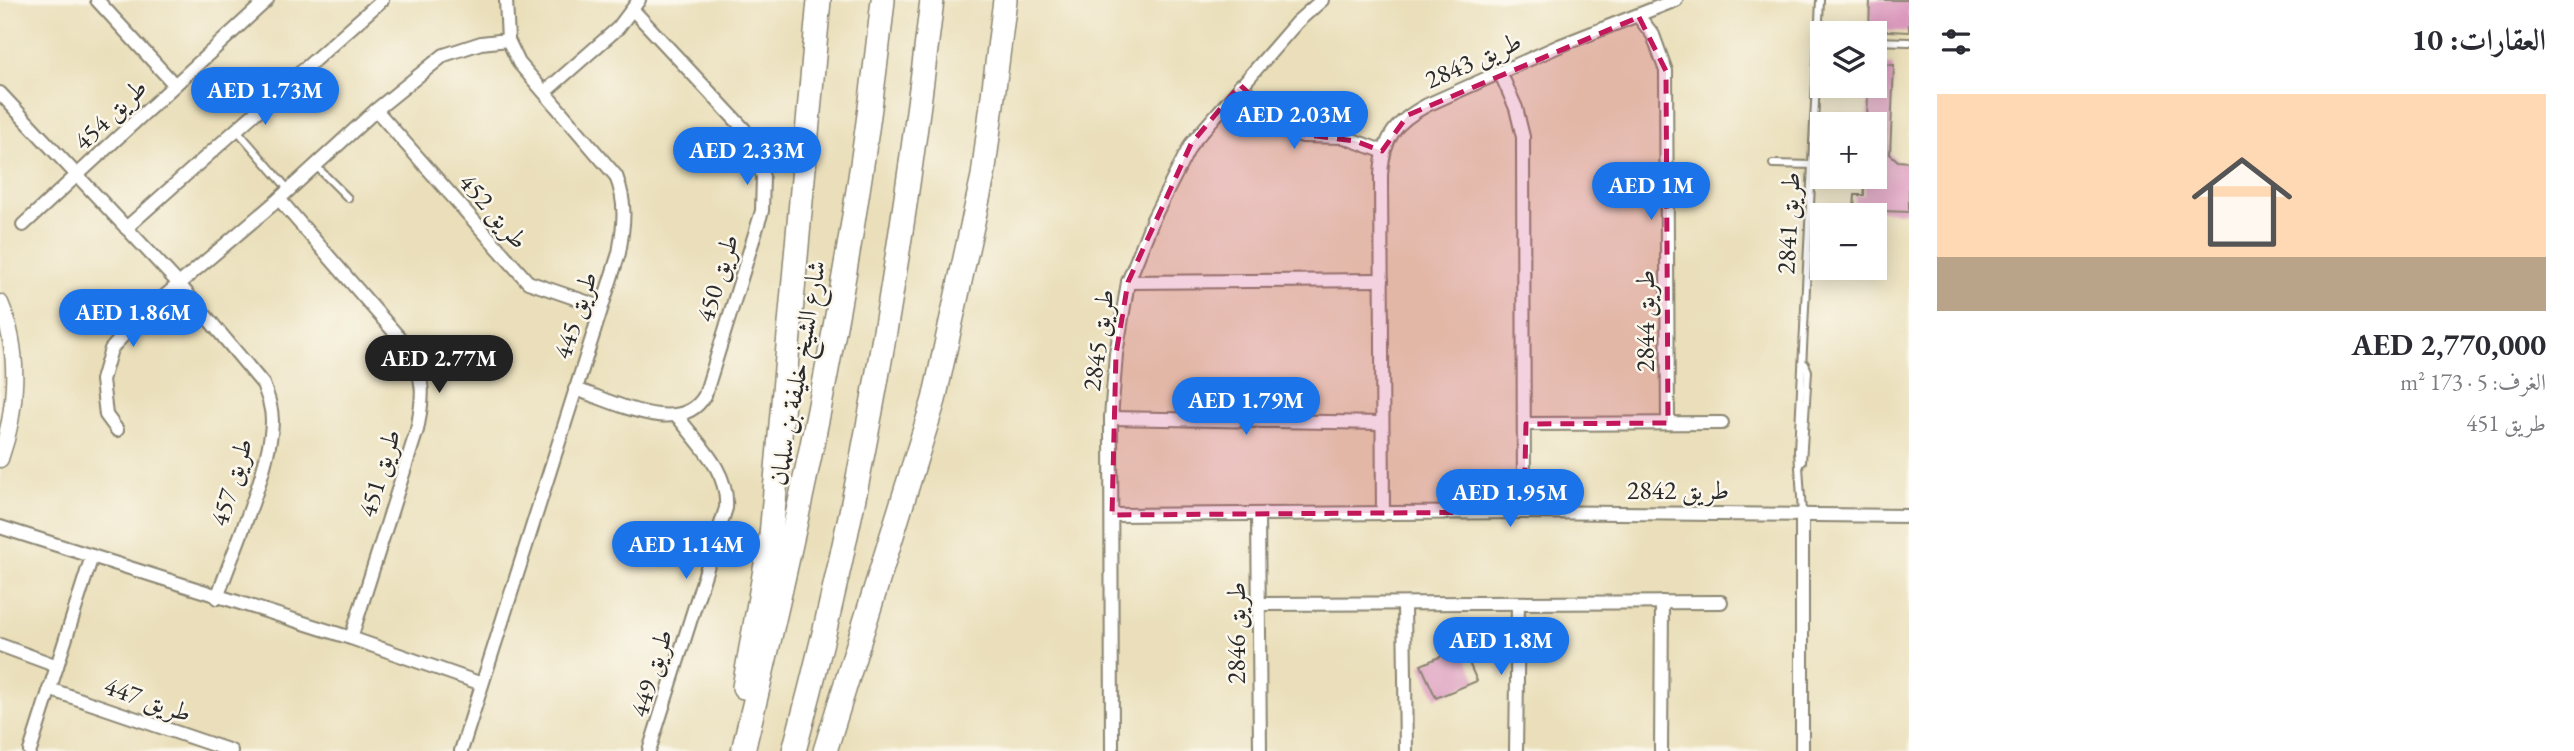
<!DOCTYPE html>
<html lang="ar">
<head>
<meta charset="utf-8">
<style>
  body { margin:0; font-family:"EB Garamond",Amiri,serif; background:#f7f7f7; color:#2b2b33; direction:rtl; height:100vh; display:flex; flex-direction:column; font-size:26px; white-space:nowrap }
  * { box-sizing:border-box; margin:0 }
  p { font-size:23px; color:#7c7c81 }
  .icon { flex:none; width:38px; height:38px; fill:none; stroke:currentColor; stroke-width:2; stroke-linecap:round; stroke-linejoin:round }
  .map { position:relative; flex:1; overflow:hidden; direction:ltr }
  .sheet { display:flex; flex-direction:column; background:#fff; width:665px }
  .sheet>* { flex:none }
  .tools { position:absolute; left:1810px; top:21px; display:grid; gap:14px }
  .tools a { display:grid; place-items:center; width:77px; height:77px; border-radius:0px; background:#fff; box-shadow:0 4px 18px #0003; font-size:35px }
  .price { position:absolute; translate:-50% -60px; padding:0 16px; border-radius:24px; background:#1a73e8; color:#fff; font-size:23px; line-height:46px; filter:drop-shadow(0 2px 4px #0008) }
  .price::after { content:''; position:absolute; left:50%; top:42px; width:21px; height:16px; margin-left:-10px; background:inherit; clip-path:polygon(0 0,100% 0,50% 100%) }
  .price.active { background:#222; color:#fff }
  ul { padding:0; list-style:none }
  li { display:grid; align-content:center; gap:14px; height:371px; padding:0 28px }
  li+li { border-top:2px solid #e1e1e2 }
  li span { display:grid; place-items:center; height:217px; border-radius:0px; color:#555 }
  li>.icon { margin-inline-start:auto }
  span .icon { width:126px; height:126px; fill:#fffc; stroke-width:1 }
  li b { font-size:30px }
  h2 { display:flex; justify-content:space-between; align-items:center; height:84px; padding:0 28px; font-size:30px }
  main { display:flex; flex:1; min-height:0 }
  .map>svg:first-child { display:block }
  .building { fill:#da94bb }
  .lines { fill:none; stroke-linecap:round; stroke-linejoin:round }
  .service-casing { stroke:#8a8572; stroke-width:10 }
  .minor-casing { stroke:#8a8572; stroke-width:16 }
  .tertiary-casing { stroke:#8a8572; stroke-width:19 }
  .motorway-casing { stroke:#8a8572; stroke-width:26 }
  .service { stroke:#fff; stroke-width:6 }
  .minor { stroke:#fff; stroke-width:12 }
  .tertiary { stroke:#fff; stroke-width:16 }
  .motorway { stroke:#fff; stroke-width:23 }
  .marked { fill:#c2185b; fill-opacity:0.2; stroke:#c2185b; stroke-width:5; stroke-dasharray:14 9; stroke-linejoin:round }
  .labels { text-anchor:middle; stroke-width:5; stroke-linejoin:round; paint-order:stroke }
  .street-label { font-size:26px; fill:#2b2b2b; stroke:#fbf7ec }
</style>
</head>
<body>
<main>
<section class="sheet">
<h2>العقارات: 10<svg class="icon" aria-label="filters" viewBox="0 0 24 24"><path d="M4 7h16M4 17h16"/><circle cx="9" cy="7" r="2"/><circle cx="15" cy="17" r="2"/></svg></h2>
<ul>
<li><span style="background:linear-gradient(#ffd9b3 75%,#b9a48a 0)"><svg class="icon" aria-label="home" viewBox="0 0 24 24"><path d="M3 11l9-7 9 7M6 9v11h12V9"/></svg></span><div><b>AED 2,770,000</b><p>الغرف: 5 · 173 m²</p><p>طريق 451</p></div></li>
</ul>
</section>
<div class="map">
<svg width="1909" height="751" viewBox="0 0 1909 751">
  <rect width="100%" height="100%" fill="#fbf7ec"/>
  <filter id="ink" filterUnits="userSpaceOnUse"><feTurbulence type="fractalNoise" baseFrequency=".0143" numOctaves="2"/><feDisplacementMap in="SourceGraphic" scale="14" xChannelSelector="R" yChannelSelector="G"/><feConvolveMatrix kernelMatrix="1 2 1 2 8 2 1 2 1" color-interpolation-filters="sRGB"/></filter>
  <filter id="wash" filterUnits="userSpaceOnUse"><feTurbulence type="fractalNoise" baseFrequency=".00686" numOctaves="4" result="noise"/><feDisplacementMap in="SourceGraphic" scale="28" xChannelSelector="R" yChannelSelector="G"/><feGaussianBlur stdDeviation="1.57" result="paint"/><feColorMatrix in="noise" values="0 0 0 0 0 0 0 0 0 0 0 0 0 0 0 0 0 1.4 0 .05"/><feComposite in="paint" operator="in"/></filter>
  <g filter="url(#wash)">
    <rect width="100%" height="100%" fill="#eadfba"/>
    <g id="blocks">
      <g class="building">
        <path d="M 1870,0 L 1909,0 L 1909,32 L 1869,30 Z"/>
        <path d="M 1874,64 L 1894,65 L 1890,154 L 1898,161 L 1909,162 L 1909,212 L 1854,210 L 1855,195 L 1864,195 L 1864,177 L 1874,177 L 1874,124 L 1867,124 L 1868,86 L 1874,86 Z"/>
        <path d="M 1462,647 L 1477,681 L 1436,698 L 1421,665 Z"/>
      </g>
    </g>
  </g>
  <g filter="url(#ink)">
    <use href="#blocks" fill-opacity="0" stroke="#8a8572" stroke-width="2"/>
    <g class="lines">
      <g class="service-casing">
        <g id="service">
          <path d="M 1874,41 L 1909,42"/>
          <path d="M 237,130 L 289,190"/>
          <path d="M 1773,164 L 1814,165"/>
          <path d="M 316,166 L 348,198"/>
          <path d="M 1802,462 L 1808,371 L 1805,364"/>
          <path d="M 1802,513 L 1798,451 L 1820,0"/>
        </g>
      </g>
      <g class="minor-casing">
        <g id="minor">
          <path d="M 97,0 L 174,84"/>
          <path d="M 1639,17 L 1653,35 L 1666,71 L 1668,423"/>
          <path d="M 1500,72 L 1516,108 L 1523,137 L 1524,512"/>
          <path d="M 1240,85 L 1292,133 L 1303,136 L 1344,137 L 1382,151"/>
          <path d="M 546,91 L 618,28 L 639,0"/>
          <path d="M 0,93 L 179,284 L 263,384 C 268,397 272,408 272,421 C 271,468 233,551 217,598"/>
          <path d="M 376,110 L 528,282 L 601,307"/>
          <path d="M 279,199 L 409,349 C 425,381 424,395 417,430 L 351,638"/>
          <path d="M 23,225 L 267,0"/>
          <path d="M 126,228 L 382,0"/>
          <path d="M 1128,282 L 1382,280"/>
          <path d="M 575,389 C 611,400 681,439 705,395 L 762,211 L 763,177 L 753,144 L 744,129 L 633,10"/>
          <path d="M 1111,418 L 1381,423"/>
          <path d="M 1526,424 L 1722,423"/>
          <path d="M 117,430 L 106,415 L 102,380 L 111,349 L 140,317 L 279,199 L 376,110 L 444,55 L 481,43 L 508,40"/>
          <path d="M 1802,513 L 1802,751"/>
          <path d="M 1258,514 L 1260,751"/>
          <path d="M 1383,514 L 1381,175 C 1383,138 1395,122 1427,105 L 1559,46 L 1676,0"/>
          <path d="M 1112,515 L 1524,512 L 1909,516"/>
          <path d="M 0,527 L 351,638 L 482,684"/>
          <path d="M 1259,604 L 1721,602"/>
          <path d="M 1404,605 L 1406,751"/>
          <path d="M 0,645 L 57,666"/>
          <path d="M 49,689 L 231,751"/>
          <path d="M 30,751 L 92,556"/>
          <path d="M 461,751 L 619,253 C 624,224 627,204 616,176 L 519,63 L 508,40 L 506,0"/>
          <path d="M 649,751 L 726,508 C 729,471 699,445 678,417"/>
          <path d="M 1112,751 L 1111,418 L 1116,354 L 1128,282 L 1153,219 L 1191,144 L 1297,22 L 1322,0"/>
          <path d="M 1516,751 L 1518,603"/>
          <path d="M 1661,751 L 1662,602"/>
        </g>
      </g>
      <g class="tertiary-casing">
        <path id="tertiary" d="M 0,303 C 21,352 17,410 0,459"/>
      </g>
      <g class="motorway-casing">
        <g id="motorway">
          <path d="M 744,687 L 771,536 L 819,0"/>
          <path d="M 743,751 C 803,503 856,254 883,0"/>
          <path d="M 794,751 C 861,505 902,253 932,0"/>
          <path d="M 825,751 L 934,400 L 983,176 L 1005,0"/>
        </g>
      </g>
      <use href="#service" class="service"/>
      <use href="#minor" class="minor"/>
      <use href="#tertiary" class="tertiary"/>
      <use href="#motorway" class="motorway"/>
    </g>
  </g>
  <path class="marked" d="M 1639,17 L 1666,71 L 1668,423 L 1526,424 L 1524,512 L 1112,515 L 1116,354 L 1128,282 L 1191,144 L 1240,85 L 1292,133 L 1355,141 L 1382,151 L 1408,115 Z"/>
  <g class="labels">
    <g class="street-label">
      <text transform="translate(1473 60) rotate(-24)" y="9">طريق 2843</text>
      <text transform="translate(110 114) rotate(-44)" y="9">طريق 454</text>
      <text transform="translate(494 211) rotate(49)" y="9">طريق 452</text>
      <text transform="translate(1788 223) rotate(-87)" y="9">طريق 2841</text>
      <text transform="translate(717 278) rotate(-73)" y="9">طريق 450</text>
      <text transform="translate(575 315) rotate(-72)" y="9">طريق 445</text>
      <text transform="translate(1645 321) rotate(-90)" y="9">طريق 2844</text>
      <text transform="translate(1098 340) rotate(-82)" y="9">طريق 2845</text>
      <text transform="translate(797 373) rotate(-80)" y="9">شارع الشيخ خليفة بن سلمان</text>
      <text transform="translate(379 473) rotate(-73)" y="9">طريق 451</text>
      <text transform="translate(231 482) rotate(-73)" y="9">طريق 457</text>
      <text x="1678" y="499">طريق 2842</text>
      <text transform="translate(1236 633) rotate(-90)" y="9">طريق 2846</text>
      <text transform="translate(651 673) rotate(-73)" y="9">طريق 449</text>
      <text transform="translate(148 699) rotate(19)" y="9">طريق 447</text>
    </g>
  </g>
</svg>
<div class="tools">
<a><svg class="icon" aria-label="layers" viewBox="0 0 24 24"><path d="M12 4l9 5-9 5-9-5zM3 14l9 5 9-5"/></svg></a>
<a>+</a>
<a>−</a>
</div>
<b class="price" style="left:265px;top:127px">AED 1.73M</b>
<b class="price" style="left:1294px;top:151px">AED 2.03M</b>
<b class="price" style="left:747px;top:187px">AED 2.33M</b>
<b class="price" style="left:1651px;top:222px">AED 1M</b>
<b class="price" style="left:133px;top:349px">AED 1.86M</b>
<b class="price active" style="left:439px;top:395px">AED 2.77M</b>
<b class="price" style="left:1246px;top:437px">AED 1.79M</b>
<b class="price" style="left:1510px;top:529px">AED 1.95M</b>
<b class="price" style="left:686px;top:581px">AED 1.14M</b>
<b class="price" style="left:1501px;top:677px">AED 1.8M</b>
</div>
</main>
</body>
</html>
